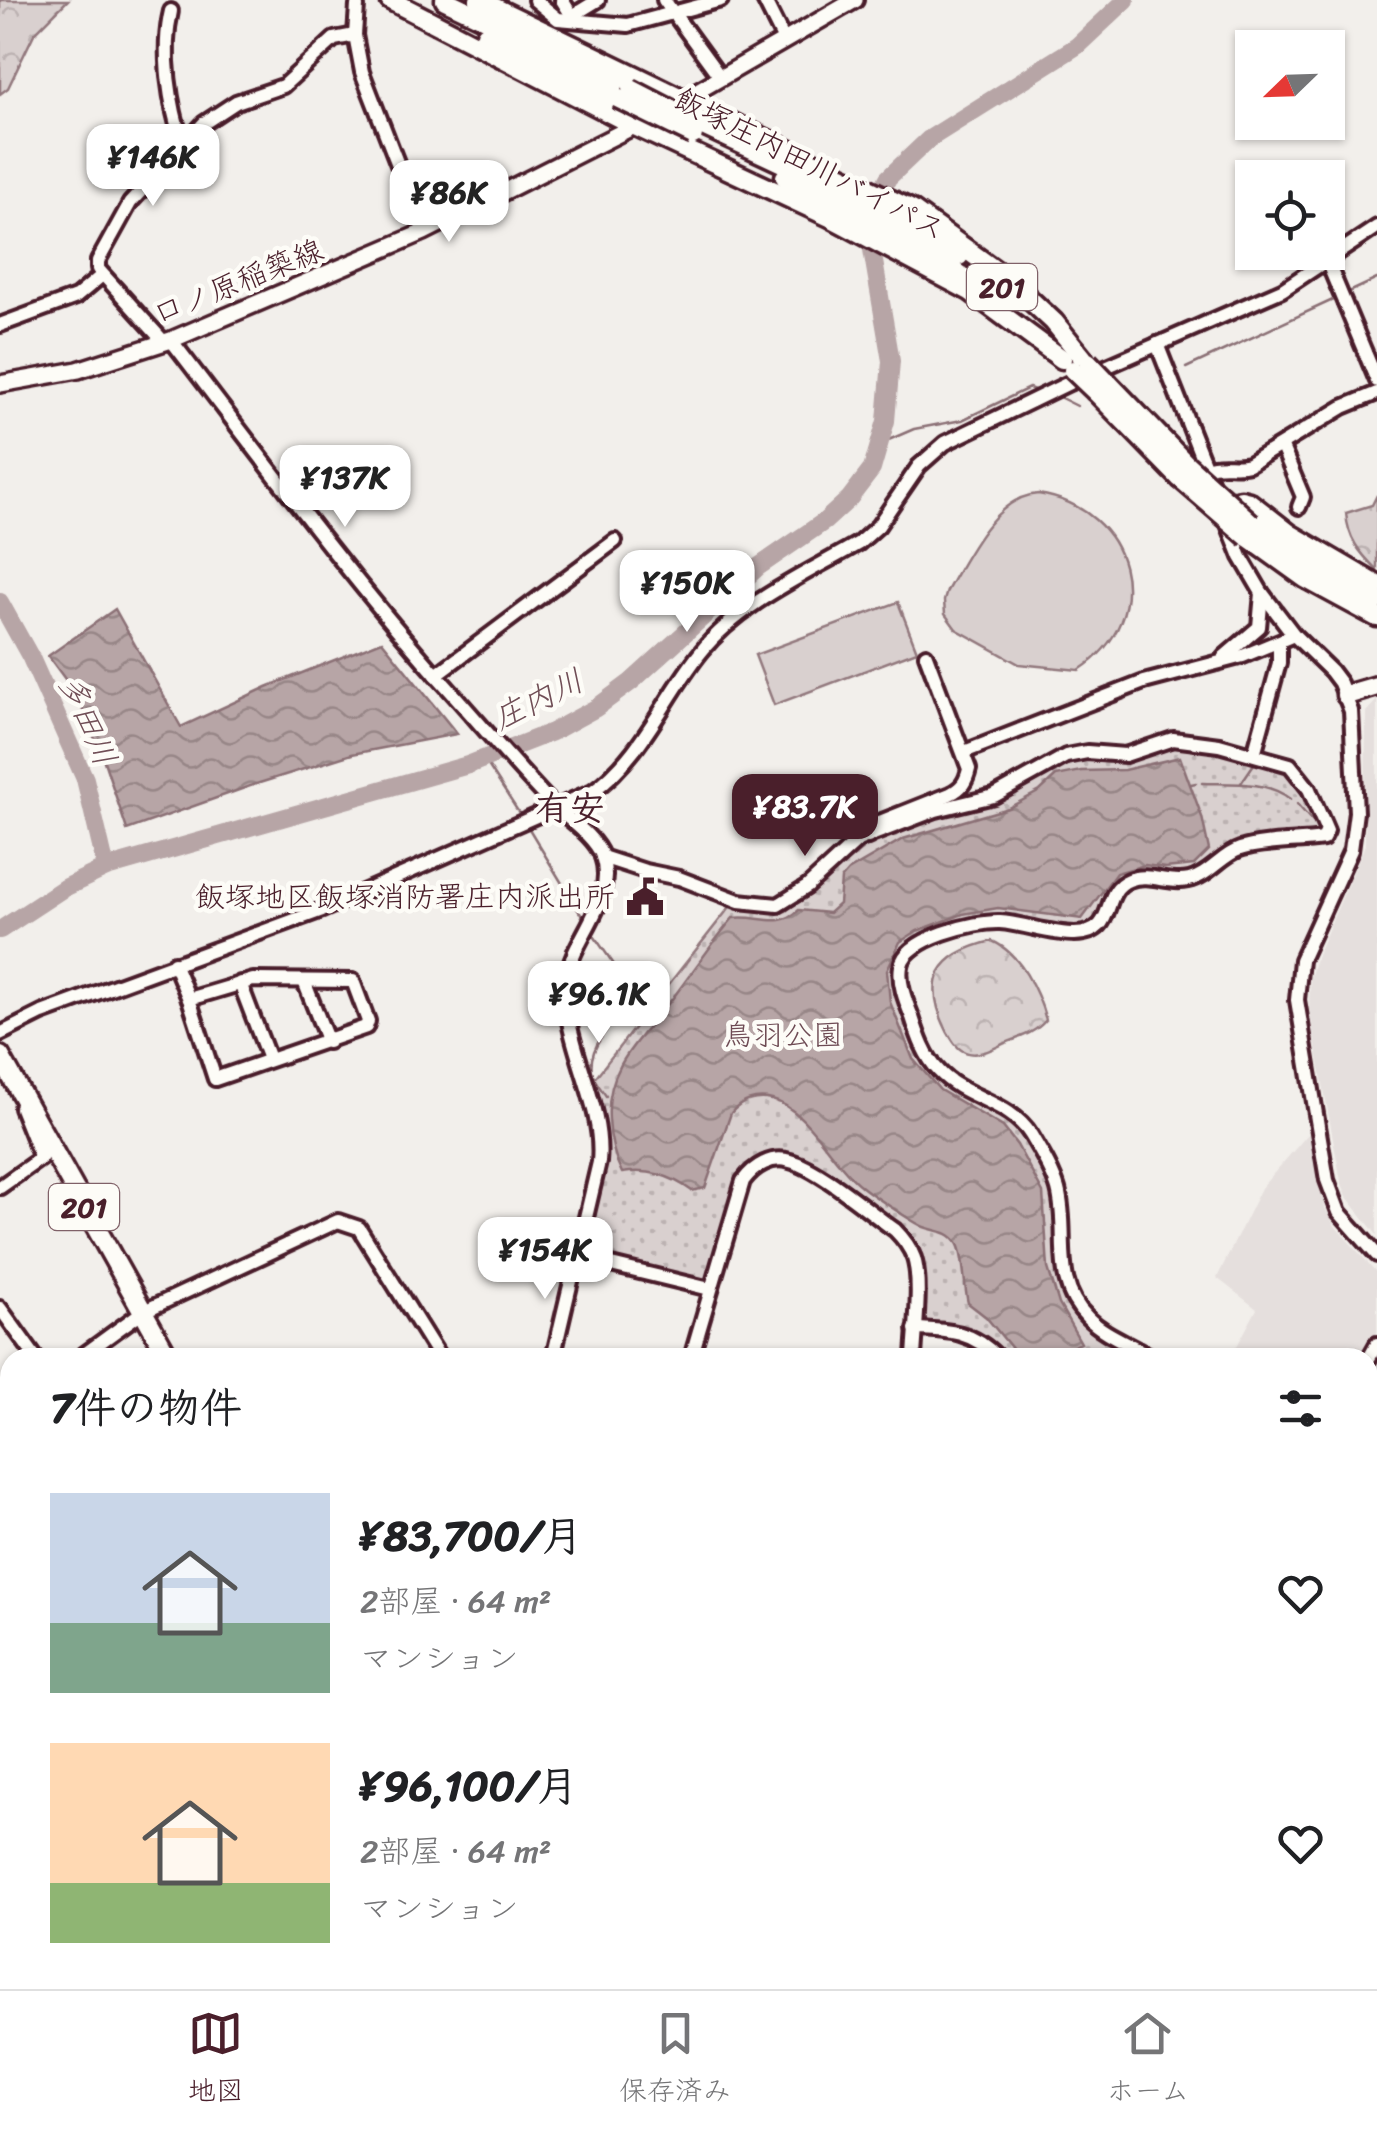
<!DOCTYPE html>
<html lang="ja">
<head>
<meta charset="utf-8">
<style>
  body { margin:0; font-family:Sriracha,"Klee One",sans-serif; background:#f2f2f2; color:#202124; height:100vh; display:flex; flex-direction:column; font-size:38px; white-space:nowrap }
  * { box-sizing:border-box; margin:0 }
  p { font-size:32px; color:#757577 }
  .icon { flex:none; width:55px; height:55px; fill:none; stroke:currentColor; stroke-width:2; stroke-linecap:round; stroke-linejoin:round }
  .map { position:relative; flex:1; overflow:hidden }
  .drawer { position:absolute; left:0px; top:1348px; width:1378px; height:642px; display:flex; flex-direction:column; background:#fff; border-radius:30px 30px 0 0; box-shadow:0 2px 8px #0004 }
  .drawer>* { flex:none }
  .needle { width:65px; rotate:247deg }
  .buttons { position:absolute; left:1235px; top:30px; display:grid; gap:20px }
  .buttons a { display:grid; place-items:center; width:110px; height:110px; border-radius:0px; background:#fff; box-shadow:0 2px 8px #0004; font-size:50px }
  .price { position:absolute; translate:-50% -85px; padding:0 22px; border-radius:20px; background:#fff; color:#222; font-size:32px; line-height:65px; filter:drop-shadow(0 2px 5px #0008) }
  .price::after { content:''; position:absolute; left:50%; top:60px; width:30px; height:22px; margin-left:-15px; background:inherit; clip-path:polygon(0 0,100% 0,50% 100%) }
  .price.current { background:#4a1f2b; color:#fff }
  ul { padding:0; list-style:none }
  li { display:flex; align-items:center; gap:30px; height:250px; padding:0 50px }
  li span { display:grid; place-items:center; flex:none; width:280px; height:200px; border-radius:0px; color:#555 }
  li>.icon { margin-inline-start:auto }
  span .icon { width:120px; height:120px; fill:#fffc; stroke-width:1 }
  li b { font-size:42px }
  h2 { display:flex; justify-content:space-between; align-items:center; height:120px; padding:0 50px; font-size:42px }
  .tab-bar { display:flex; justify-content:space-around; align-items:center; height:140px; border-top:2px solid #e0e0e0; background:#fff; font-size:28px; color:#757577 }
  .tab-bar a { display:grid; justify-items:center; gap:5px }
  .tab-bar .current { color:#4a1f2b }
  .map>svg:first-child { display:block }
  .built { fill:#e5dfdd }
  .forest { fill:url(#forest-crowns); stroke:#92787d; stroke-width:2.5 }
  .park { fill:url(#park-dots); stroke:#92787d; stroke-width:2.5 }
  .pitch { fill:#d9d0cf; stroke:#92787d; stroke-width:2.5 }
  .water { fill:url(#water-waves); stroke:#8b6f75; stroke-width:2.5 }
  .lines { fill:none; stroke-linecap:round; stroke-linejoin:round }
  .stream { stroke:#8b6f75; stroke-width:2.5 }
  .river { stroke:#b7a5a6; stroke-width:18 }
  .minor-casing { stroke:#4a1f2b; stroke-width:20 }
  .major-casing { stroke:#4a1f2b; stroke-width:22 }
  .highway-casing { stroke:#4a1f2b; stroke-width:25 }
  .minor { stroke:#fdfcf7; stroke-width:12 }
  .major { stroke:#fdfcf7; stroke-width:15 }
  .highway { stroke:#fdfcf7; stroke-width:18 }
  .highway-bridge-casing { stroke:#4a1f2b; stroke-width:25; stroke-linecap:butt }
  .highway-bridge { stroke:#fdfcf7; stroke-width:18 }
  .labels { text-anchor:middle; stroke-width:9; stroke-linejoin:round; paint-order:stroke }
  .shield { fill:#fdfcf7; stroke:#806168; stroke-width:2.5 }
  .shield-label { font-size:28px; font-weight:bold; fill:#4a1f2b }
  .street-label { font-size:30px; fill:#4a1f2b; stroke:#fdfcf7 }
  .poi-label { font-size:30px; fill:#4a1f2b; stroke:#fdfcf7; text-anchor:end }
  .park-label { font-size:30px; fill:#6e4b54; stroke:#fdfcf7 }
  .water-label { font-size:32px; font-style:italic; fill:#704e56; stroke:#fdfcf7 }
  .quarter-label { font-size:35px; font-weight:bold; fill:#4a1f2b; stroke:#fdfcf7 }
</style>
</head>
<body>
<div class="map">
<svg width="1377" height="1989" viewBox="0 0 1377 1989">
  <defs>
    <pattern id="forest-crowns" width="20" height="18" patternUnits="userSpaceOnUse" patternTransform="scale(2.5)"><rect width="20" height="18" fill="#d9d0cf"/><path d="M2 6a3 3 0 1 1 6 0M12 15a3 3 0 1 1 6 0" fill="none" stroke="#bcb2b2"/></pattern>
    <pattern id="park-dots" width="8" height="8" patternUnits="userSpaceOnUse" patternTransform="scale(2.5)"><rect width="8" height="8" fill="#d9d0cf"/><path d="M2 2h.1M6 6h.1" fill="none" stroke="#bcb2b2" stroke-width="1.8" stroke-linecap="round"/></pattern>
    <pattern id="water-waves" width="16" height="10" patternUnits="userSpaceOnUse" patternTransform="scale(2.5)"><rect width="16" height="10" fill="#b7a5a6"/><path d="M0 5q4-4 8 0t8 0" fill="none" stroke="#978687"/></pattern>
  </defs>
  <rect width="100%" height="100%" fill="#f2efeb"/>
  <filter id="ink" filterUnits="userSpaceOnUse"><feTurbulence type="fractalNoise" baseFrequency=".01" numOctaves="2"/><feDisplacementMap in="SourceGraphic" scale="20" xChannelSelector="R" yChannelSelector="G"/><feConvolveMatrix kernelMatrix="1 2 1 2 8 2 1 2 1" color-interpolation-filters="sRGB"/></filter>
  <g filter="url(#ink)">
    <g class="built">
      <path d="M 1377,700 L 1377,1235 L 1347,1197 L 1341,1181 L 1309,1010 L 1310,978 L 1317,955 L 1365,845 L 1366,712 Z"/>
      <path d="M 1309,1133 L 1325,1208 L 1335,1226 L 1377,1273 L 1377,1981 L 1374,1989 L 688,1989 L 693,1980 L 1368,1980 L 1368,1358 L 1231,1357 L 1257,1309 L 1217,1278 L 1261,1188 Z"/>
    </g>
    <g class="forest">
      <path d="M 0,0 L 68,0 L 34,34 L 8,88 L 0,94 Z"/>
      <path d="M 1377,495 L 1377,570 C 1359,552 1348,539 1346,513 L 1372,505 Z"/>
      <path d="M 992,941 C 1020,953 1038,991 1046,1020 C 1035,1033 1021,1037 1005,1043 C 994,1048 981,1056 968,1053 C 958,1051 952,1040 947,1031 C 922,981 937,954 992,941 Z"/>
    </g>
    <path class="park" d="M 1187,744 L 1291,773 L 1300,783 L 1322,834 L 1244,844 L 1189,877 L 1137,874 C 1128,884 1092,926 1085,928 C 1065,935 1038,920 1017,921 C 998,922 918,936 906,947 C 882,967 904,1030 919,1053 C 945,1095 1000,1103 1029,1144 C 1041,1161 1052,1187 1054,1207 C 1059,1246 1051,1283 1077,1317 C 1092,1337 1119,1344 1140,1357 L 1004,1357 L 994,1345 L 969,1327 L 934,1325 L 927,1321 L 923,1314 L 903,1235 L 791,1159 L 748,1167 L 708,1282 L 699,1284 L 587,1256 L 582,1249 L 602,1166 L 590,1084 L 733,903 L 773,912 L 786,911 L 865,847 L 921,822 L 1014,794 L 1062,763 L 1081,759 L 1133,759 Z"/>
    <g class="pitch">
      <path d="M 1038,494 C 1132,508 1161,617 1079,670 L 1019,664 L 956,629 L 945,614 L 944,601 L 947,591 C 966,558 995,496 1038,494 Z"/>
      <path d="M 898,602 L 917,651 L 774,705 L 755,655 Z"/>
    </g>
    <g class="water">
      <path d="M 115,609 L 181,727 L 267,687 L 382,641 L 457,734 L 352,754 L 253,785 L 127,830 L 103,758 L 76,694 L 48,656 Z"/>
      <path d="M 1180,757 L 1202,817 L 1209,850 L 1194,865 L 1165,868 L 1145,865 L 1116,873 L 1082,919 L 998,908 L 963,914 L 917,931 L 900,942 L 887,970 L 890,1002 L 913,1059 L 940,1090 L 1003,1127 L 1017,1145 L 1043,1193 L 1048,1268 L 1059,1304 L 1081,1343 L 1051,1357 L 1019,1357 L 986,1317 L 968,1303 C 964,1289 964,1252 957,1243 C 948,1230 937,1232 924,1227 C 914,1223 869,1193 860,1185 C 832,1163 806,1108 772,1100 C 756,1096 741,1101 731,1113 L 705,1188 L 692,1191 C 670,1175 649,1169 622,1173 C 614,1157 610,1138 609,1120 C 605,1066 641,1038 672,999 C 693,972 711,944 733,918 C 759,914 778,930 799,910 L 829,913 L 839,904 L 841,879 L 848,871 L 903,839 L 1008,808 L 1040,791 L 1056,776 L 1081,771 L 1124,770 Z"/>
    </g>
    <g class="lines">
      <g class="stream">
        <path d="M 1347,293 L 1377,279"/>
        <path d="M 1186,368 L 1335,299"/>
        <path d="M 1061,398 L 1077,406"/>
        <path d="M 877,445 L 914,429 L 962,420 L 1029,388 L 1037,391"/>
        <path d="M 484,759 L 521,816"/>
        <path d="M 1202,783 C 1230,784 1267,780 1290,799"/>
        <path d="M 1241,783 L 1256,761"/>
        <path d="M 1191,784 L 1196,783"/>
        <path d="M 1297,804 L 1318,828"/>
        <path d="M 528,827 L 586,923"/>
        <path d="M 590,930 L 615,966 L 643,991 C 624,1012 583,1044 593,1075 C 595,1082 602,1090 606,1096"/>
        <path d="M 1074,1346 L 1079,1354"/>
      </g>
      <g class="river">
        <path d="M 0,602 L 31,658 L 85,779 L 106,868"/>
        <path d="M 0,930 L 64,888 L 106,868 L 468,765 L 552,732 L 596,708 L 631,682 L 758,567 L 825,521 L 849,499 L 872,469 L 886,421 L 891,361 L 869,232 L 873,207 L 888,178 L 929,139 L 1077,46 L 1126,0"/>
      </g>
      <g class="minor-casing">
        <g id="minor">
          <path d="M 535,0 L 558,19 L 628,25 L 721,0"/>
          <path d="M 562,0 L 574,19"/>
          <path d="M 664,0 L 720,77"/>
          <path d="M 764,0 L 784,40"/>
          <path d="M 357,6 L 355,35 L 362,72 L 424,232"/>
          <path d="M 171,11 C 161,53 170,105 183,146"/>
          <path d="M 572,16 L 598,0"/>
          <path d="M 1327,261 L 1377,381"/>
          <path d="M 0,325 L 76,297 L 101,276"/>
          <path d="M 171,340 C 259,454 344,570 439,678 C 476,719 512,762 550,802 C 566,818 594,835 602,856 C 617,901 573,936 567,977 C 559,1040 605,1100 599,1162 L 553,1358"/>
          <path d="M 164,342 L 98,269 L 98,261 L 130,203 L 204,123 L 236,102 L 283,86 L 334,39 L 355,35"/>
          <path d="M 1157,344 L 1213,486"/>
          <path d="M 1282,447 L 1303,497 L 1299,507"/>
          <path d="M 1206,468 C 1221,462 1234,468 1249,464 L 1343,407 L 1377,393"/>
          <path d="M 1228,524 L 1241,557 L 1262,593 L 1294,635 L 1331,671 L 1340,683 L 1351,711 L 1356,812 L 1351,850 L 1301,960 L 1297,1000 L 1327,1180 L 1339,1212 L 1377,1255"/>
          <path d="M 1224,657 L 1259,627 L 1262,593"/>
          <path d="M 436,675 L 615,541"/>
          <path d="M 964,752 L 1144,682 L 1243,656 L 1294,635"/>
          <path d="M 1254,754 L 1279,663 L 1279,642"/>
          <path d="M 868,837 L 877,823 L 950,794 C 962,788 966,782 969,769 L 926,655"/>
          <path d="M 602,857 L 645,871 L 679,878 L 739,901 L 778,905 L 807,887 L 858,840 L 936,810 L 994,796 L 1066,756 L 1087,752 L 1125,755 L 1173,739 L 1219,745 L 1290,765 L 1309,789 L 1327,831 L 1323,839 C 1297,843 1265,841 1240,849 C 1222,855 1208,876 1189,880 C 1169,885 1149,872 1129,880 C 1099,892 1119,933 1075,934 C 1050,934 1025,924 1000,922 C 976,921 905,938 901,966 C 898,983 906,1002 912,1017 C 918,1036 925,1057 939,1071 C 965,1099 1010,1101 1031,1135 C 1041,1152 1053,1171 1058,1189 C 1070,1235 1050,1281 1088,1318 C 1106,1336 1132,1344 1153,1358"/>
          <path d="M 174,963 L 189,999"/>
          <path d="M 253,980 L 353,981 L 368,1021 L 366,1027 L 215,1079 L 189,999 Z"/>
          <path d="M 304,981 L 328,1042"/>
          <path d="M 240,983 L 269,1059"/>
          <path d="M 0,1034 L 42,1013 L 322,910 L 593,791 C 642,756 664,698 701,652 C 740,603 806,574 859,543 L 878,526 L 919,466 L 945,443 L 1069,383 L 1282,290 L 1377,227"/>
          <path d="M 0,1187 L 41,1158 L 21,1108 L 23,1100"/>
          <path d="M 578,1257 L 710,1289"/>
          <path d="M 0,1308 L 36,1358"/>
          <path d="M 915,1329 C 949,1330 973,1331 998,1358"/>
          <path d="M 79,1358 L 142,1312 L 338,1221 L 359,1228 L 440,1358"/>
          <path d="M 691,1358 L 743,1181 C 754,1166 772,1155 790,1161 C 820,1169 869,1212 895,1230 C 903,1238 910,1247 914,1258 C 922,1283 915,1330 914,1358"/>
          <path d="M 1368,1360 L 1377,1344"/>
          <path d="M 0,1423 L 10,1413"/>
          <path d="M 112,1980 L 117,1989"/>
          <path d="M 170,1980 L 175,1989"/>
          <path d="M 230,1980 L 235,1989"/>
          <path d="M 290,1980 L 295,1989"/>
          <path d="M 349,1980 L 354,1989"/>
          <path d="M 184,1989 L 201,1980"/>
          <path d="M 395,1989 L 413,1980"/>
        </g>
      </g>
      <g class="major-casing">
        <g id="major">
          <path d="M 675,104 L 855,0"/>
          <path d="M 0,384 L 78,370 L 171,340 L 424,232 L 642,122"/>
          <path d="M 0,1461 L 10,1469"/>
        </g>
      </g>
      <g class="highway-casing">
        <g id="highway">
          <path d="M 390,0 L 635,126 L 830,217 L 970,291 L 1062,359"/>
          <path d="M 445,0 L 631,89"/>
          <path d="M 479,0 L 912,210 L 1010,281 L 1054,322 L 1083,358"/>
          <path d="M 486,35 L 617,98"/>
          <path d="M 701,125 L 844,192 L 959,256"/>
          <path d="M 785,177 L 900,235 L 979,288"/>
          <path d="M 1109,384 L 1187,465"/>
          <path d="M 1096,392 L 1180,478"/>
          <path d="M 1220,504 L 1241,500 L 1249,502 L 1290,534 L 1377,585"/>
          <path d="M 1251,523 L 1317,567 L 1377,600"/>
          <path d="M 1248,537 L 1305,578 L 1377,617"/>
          <path d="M 1346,695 L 1377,686"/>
          <path d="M 0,1056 L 169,1358"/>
          <path d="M 507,1980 L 510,1989"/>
        </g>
      </g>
      <use href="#minor" class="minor"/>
      <use href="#major" class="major"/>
      <use href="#highway" class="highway"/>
      <g class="highway-bridge-casing">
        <g id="highway-bridge">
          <path d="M 631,89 L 701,125"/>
          <path d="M 617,98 L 693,135"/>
          <path d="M 1088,362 L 1109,384"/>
          <path d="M 1073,370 L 1096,392"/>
          <path d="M 1187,465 L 1251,523"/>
          <path d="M 1180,478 L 1248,537"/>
        </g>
      </g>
      <use href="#highway-bridge" class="highway-bridge"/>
    </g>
  </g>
  <defs>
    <g id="civic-bare" transform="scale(3)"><path d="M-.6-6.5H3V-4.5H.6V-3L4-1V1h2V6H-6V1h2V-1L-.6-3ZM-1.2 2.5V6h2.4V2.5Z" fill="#4a1f2b" stroke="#fdfcf7" stroke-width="2.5" paint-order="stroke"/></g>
  </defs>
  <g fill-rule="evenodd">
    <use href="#civic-bare" x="645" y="897"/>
  </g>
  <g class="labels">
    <g class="shield">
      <rect x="967" y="264" width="70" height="46" rx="8"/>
      <rect x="49" y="1184" width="70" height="46" rx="8"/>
    </g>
    <g class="shield-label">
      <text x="1002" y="297">201</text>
      <text x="84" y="1217">201</text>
    </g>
    <g class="street-label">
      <text transform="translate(810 164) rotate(27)" y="10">飯塚庄内田川バイパス</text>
      <text transform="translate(238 282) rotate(-22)" y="10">口ノ原稲築線</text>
    </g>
    <g class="poi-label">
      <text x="615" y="907">飯塚地区飯塚消防署庄内派出所</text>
    </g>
    <g class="park-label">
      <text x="783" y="1045">鳥羽公園</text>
    </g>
    <g class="water-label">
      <text transform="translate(538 699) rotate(-26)" y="11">庄内川</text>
      <text transform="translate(88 720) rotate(66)" y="11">多田川</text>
    </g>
    <g class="quarter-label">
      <text x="570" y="820">有安</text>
    </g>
  </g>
</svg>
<div class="buttons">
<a><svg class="needle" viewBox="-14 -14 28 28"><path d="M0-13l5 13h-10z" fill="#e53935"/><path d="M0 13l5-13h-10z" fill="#757577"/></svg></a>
<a><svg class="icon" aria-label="locate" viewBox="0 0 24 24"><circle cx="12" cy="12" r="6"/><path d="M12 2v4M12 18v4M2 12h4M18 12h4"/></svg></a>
</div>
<b class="price" style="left:153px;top:209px">¥146K</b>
<b class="price" style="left:449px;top:245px">¥86K</b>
<b class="price" style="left:345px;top:530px">¥137K</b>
<b class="price" style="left:687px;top:635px">¥150K</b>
<b class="price current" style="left:805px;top:859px">¥83.7K</b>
<b class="price" style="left:599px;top:1046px">¥96.1K</b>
<b class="price" style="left:545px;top:1302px">¥154K</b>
<section class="drawer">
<h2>7件の物件<svg class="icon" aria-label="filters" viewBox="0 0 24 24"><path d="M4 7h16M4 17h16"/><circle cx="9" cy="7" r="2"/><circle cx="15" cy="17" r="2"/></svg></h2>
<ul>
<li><span style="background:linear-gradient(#c9d6e8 65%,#7fa58c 0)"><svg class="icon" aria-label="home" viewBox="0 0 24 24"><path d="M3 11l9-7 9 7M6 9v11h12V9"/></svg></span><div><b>¥83,700/月</b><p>2部屋 · 64 m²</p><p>マンション</p></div><svg class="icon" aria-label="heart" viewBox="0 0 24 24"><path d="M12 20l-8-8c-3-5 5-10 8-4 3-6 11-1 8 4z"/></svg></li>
<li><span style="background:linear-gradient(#ffd9b3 70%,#8fb573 0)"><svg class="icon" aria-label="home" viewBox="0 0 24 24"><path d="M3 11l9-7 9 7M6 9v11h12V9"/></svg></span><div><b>¥96,100/月</b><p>2部屋 · 64 m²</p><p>マンション</p></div><svg class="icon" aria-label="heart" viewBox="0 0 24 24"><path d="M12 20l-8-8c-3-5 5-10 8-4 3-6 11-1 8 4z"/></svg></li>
</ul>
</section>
</div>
<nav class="tab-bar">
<a class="current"><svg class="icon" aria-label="map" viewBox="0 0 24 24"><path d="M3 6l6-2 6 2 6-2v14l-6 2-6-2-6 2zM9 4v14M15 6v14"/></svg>地図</a>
<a><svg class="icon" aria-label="saved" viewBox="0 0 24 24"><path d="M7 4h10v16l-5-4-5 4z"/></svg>保存済み</a>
<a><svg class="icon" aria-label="home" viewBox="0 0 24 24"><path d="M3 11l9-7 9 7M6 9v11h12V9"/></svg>ホーム</a>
</nav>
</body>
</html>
